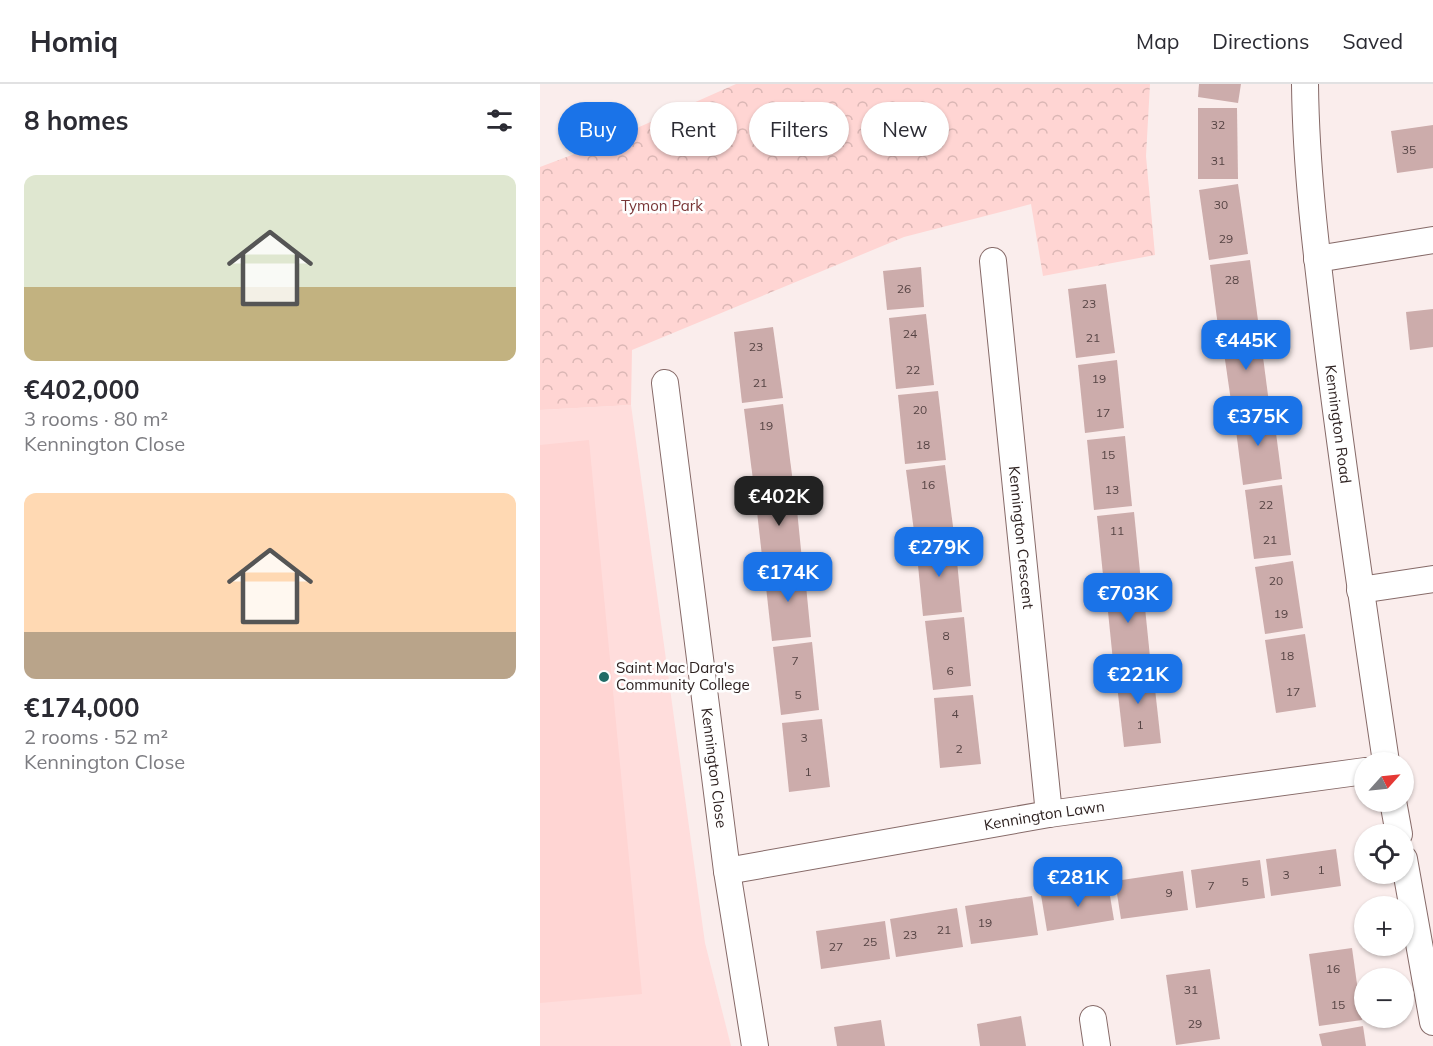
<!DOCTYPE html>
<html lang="en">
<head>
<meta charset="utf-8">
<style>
  body { margin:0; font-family:Mulish,sans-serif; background:#f2f2f3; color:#2b2b33; height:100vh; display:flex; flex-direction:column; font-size:22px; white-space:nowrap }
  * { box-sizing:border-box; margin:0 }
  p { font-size:20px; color:#7c7c81 }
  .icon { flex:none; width:33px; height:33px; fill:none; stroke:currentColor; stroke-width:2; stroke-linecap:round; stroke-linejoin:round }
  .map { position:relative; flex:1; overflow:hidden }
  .drawer { display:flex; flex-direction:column; background:#fff; width:540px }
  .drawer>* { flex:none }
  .top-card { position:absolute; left:18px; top:18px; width:570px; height:54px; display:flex; gap:12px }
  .needle { width:39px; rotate:63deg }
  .tools { position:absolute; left:814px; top:668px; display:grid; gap:12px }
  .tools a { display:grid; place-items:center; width:60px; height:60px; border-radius:50%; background:#fff; box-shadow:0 2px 4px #0004; font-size:30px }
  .price { position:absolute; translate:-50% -51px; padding:0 14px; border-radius:12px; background:#1a73e8; color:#fff; font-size:20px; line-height:39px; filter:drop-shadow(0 2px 3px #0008) }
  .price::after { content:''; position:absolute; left:50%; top:36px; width:18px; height:14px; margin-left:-9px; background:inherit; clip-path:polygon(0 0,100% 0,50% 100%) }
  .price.active { background:#222; color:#fff }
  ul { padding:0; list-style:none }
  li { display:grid; align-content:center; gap:12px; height:318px; padding:0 24px }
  li span { display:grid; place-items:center; height:186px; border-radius:12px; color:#555 }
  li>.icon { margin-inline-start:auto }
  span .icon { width:108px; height:108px; fill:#fffc; stroke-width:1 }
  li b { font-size:26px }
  h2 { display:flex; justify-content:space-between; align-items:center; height:72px; padding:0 24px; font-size:26px }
  .tag { padding:0 21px; border-radius:27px; background:#fff; box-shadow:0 2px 4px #0004; font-size:21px; line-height:54px }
  .tag.active { background:#1a73e8; color:#fff }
  header { display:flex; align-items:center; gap:36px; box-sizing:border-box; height:84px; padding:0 30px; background:#fff; border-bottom:2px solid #e1e1e2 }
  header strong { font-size:28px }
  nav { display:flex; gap:33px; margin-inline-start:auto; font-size:21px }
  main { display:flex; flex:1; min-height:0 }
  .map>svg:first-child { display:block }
  .built { fill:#ffdddc }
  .green { fill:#ffd5d3 }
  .forest { fill:url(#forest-crowns) }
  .building { fill:#ccacab }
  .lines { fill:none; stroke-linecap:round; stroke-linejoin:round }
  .minor-casing { stroke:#866a68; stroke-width:28 }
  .minor { stroke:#fff; stroke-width:26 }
  .poi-dot { fill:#216b66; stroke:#fefefe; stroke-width:2 }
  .labels { text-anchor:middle; stroke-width:5; stroke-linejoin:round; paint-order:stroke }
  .number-label { font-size:12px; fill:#564444 }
  .park-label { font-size:15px; fill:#783536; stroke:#fefefe }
  .street-label { font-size:15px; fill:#2e2221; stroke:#fefefe }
  .poi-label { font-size:15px; fill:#2e2221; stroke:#fefefe; text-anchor:start }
</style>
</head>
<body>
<header>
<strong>Homiq</strong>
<nav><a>Map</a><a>Directions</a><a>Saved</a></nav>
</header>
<main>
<section class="drawer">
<h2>8 homes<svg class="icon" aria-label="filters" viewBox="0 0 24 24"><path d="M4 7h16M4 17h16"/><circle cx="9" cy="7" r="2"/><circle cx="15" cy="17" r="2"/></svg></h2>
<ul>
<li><span style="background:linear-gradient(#dfe7d0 60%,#c2b280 0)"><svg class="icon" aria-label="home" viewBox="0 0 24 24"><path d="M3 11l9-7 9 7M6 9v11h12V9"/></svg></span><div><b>€402,000</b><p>3 rooms · 80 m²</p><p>Kennington Close</p></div></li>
<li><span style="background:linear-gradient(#ffd9b3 75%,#b9a48a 0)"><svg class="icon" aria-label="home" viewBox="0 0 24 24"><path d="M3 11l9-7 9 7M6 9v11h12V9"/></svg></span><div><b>€174,000</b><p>2 rooms · 52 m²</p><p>Kennington Close</p></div></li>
</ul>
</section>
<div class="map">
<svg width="893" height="962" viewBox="0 0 893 962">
  <defs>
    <pattern id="forest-crowns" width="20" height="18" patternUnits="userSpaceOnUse" patternTransform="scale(1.5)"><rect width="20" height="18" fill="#ffd5d3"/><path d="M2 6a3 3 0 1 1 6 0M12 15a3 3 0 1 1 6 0" fill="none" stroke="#dbb7b5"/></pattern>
  </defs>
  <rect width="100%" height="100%" fill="#faedec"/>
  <path class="built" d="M 91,321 L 165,859 L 191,962 L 0,962 L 0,326 Z"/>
  <path class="green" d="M 49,356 L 102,910 L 0,919 L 0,361 Z"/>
  <path class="forest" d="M 196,0 L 610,0 L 606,72 L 615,171 L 503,192 L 491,120 L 364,153 L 92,266 L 91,321 L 0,326 L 0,83 L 61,60 Z"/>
  <g class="building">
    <path d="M 659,0 L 701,0 L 698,19 L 658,13 Z"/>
    <path d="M 658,24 L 697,24 L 698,95 L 658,95 Z"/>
    <path d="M 893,41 L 893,84 L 857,89 L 851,47 Z"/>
    <path d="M 698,100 L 708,170 L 669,176 L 659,106 Z"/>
    <path d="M 710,176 L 719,244 L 679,250 L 670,181 Z"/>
    <path d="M 381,183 L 384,223 L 347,226 L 343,187 Z"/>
    <path d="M 566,200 L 575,269 L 536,274 L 528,205 Z"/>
    <path d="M 893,225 L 893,263 L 870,266 L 866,228 Z"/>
    <path d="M 386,230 L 394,301 L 356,305 L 349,234 Z"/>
    <path d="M 233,243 L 243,314 L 202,319 L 194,248 Z"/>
    <path d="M 720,250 L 729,319 L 692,324 L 682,255 Z"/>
    <path d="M 577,276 L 584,344 L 545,349 L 538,281 Z"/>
    <path d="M 398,307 L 406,376 L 365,380 L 358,311 Z"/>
    <path d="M 243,320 L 253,399 L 214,404 L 204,325 Z"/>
    <path d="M 733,326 L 742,395 L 703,401 L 694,331 Z"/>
    <path d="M 585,352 L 592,422 L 554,426 L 547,356 Z"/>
    <path d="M 405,381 L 414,450 L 375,455 L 366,386 Z"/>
    <path d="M 742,401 L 751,471 L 714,475 L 705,406 Z"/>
    <path d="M 255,406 L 262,476 L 223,481 L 215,410 Z"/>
    <path d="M 594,428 L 601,498 L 564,501 L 557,432 Z"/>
    <path d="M 415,457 L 422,528 L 383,532 L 376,461 Z"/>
    <path d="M 753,477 L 763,544 L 725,550 L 715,483 Z"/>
    <path d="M 264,481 L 271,553 L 232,557 L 224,485 Z"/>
    <path d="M 603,504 L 610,573 L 573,577 L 566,508 Z"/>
    <path d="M 424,533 L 431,602 L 393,606 L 385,537 Z"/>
    <path d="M 765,550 L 776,623 L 736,629 L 725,556 Z"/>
    <path d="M 272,558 L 279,626 L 241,631 L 233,563 Z"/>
    <path d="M 612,578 L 621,659 L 584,663 L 575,583 Z"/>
    <path d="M 433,611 L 441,680 L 400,684 L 394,614 Z"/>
    <path d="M 282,635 L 290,703 L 249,708 L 242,639 Z"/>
    <path d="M 796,765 L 801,802 L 731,812 L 726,775 Z"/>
    <path d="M 720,776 L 725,814 L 656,824 L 651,786 Z"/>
    <path d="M 643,787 L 648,826 L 581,835 L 575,797 Z"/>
    <path d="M 568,800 L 574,836 L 507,847 L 501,811 Z"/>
    <path d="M 492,812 L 498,851 L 431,860 L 425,822 Z"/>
    <path d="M 417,824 L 423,863 L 356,873 L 350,835 Z"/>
    <path d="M 345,837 L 350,875 L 281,885 L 276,847 Z"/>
    <path d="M 812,864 L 822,936 L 779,942 L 769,870 Z"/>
    <path d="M 670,885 L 680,955 L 636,961 L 626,891 Z"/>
    <path d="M 481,932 L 486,962 L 440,962 L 437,940 Z"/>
    <path d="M 341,936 L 345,962 L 297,962 L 294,943 Z"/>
    <path d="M 823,942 L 826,962 L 782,962 L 779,950 Z"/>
  </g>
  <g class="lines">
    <g class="minor-casing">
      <g id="minor">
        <path id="s1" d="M 765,0 C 766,91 778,182 789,272 C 806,408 826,543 846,678"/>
        <path d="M 777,175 L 893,156"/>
        <path id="s2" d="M 453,177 L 509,730"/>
        <path id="s3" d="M 125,299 L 187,787 L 215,962"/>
        <path d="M 820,506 L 893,495"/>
        <path d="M 853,717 L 859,750"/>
        <path d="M 864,775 L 893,938"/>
        <path id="s4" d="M 187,787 L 509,730 L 825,687"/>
        <path d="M 553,935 L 557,962"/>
      </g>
    </g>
    <use href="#minor" class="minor"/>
  </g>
  <circle class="poi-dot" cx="64" cy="593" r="6"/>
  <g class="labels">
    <g class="number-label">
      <text x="678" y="45">32</text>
      <text x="869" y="70">35</text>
      <text x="678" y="81">31</text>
      <text x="681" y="125">30</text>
      <text x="686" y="159">29</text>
      <text x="692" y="200">28</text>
      <text x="364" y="209">26</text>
      <text x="549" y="224">23</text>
      <text x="370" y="254">24</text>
      <text x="553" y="258">21</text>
      <text x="216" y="267">23</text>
      <text x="373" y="290">22</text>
      <text x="559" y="299">19</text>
      <text x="220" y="303">21</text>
      <text x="380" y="330">20</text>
      <text x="563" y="333">17</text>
      <text x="226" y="346">19</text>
      <text x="383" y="365">18</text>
      <text x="568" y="375">15</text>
      <text x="388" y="405">16</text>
      <text x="572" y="410">13</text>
      <text x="726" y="425">22</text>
      <text x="577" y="451">11</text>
      <text x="730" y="460">21</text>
      <text x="736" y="501">20</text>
      <text x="741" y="534">19</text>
      <text x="406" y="556">8</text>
      <text x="747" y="576">18</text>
      <text x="255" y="581">7</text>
      <text x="410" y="591">6</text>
      <text x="753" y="612">17</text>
      <text x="258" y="615">5</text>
      <text x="415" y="634">4</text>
      <text x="600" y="645">1</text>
      <text x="264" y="658">3</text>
      <text x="419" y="669">2</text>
      <text x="268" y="692">1</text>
      <text x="781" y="790">1</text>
      <text x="746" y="795">3</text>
      <text x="705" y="802">5</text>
      <text x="671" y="806">7</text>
      <text x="629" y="813">9</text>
      <text x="445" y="843">19</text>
      <text x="404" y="850">21</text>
      <text x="370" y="855">23</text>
      <text x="330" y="862">25</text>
      <text x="296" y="867">27</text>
      <text x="793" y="889">16</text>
      <text x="651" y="910">31</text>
      <text x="798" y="925">15</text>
      <text x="655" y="944">29</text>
    </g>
    <g class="park-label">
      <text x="122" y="127">Tymon Park</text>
    </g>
    <g class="street-label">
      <text dy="5" stroke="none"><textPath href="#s1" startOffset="342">Kennington Road</textPath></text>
      <text dy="5" stroke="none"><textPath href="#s2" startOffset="278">Kennington Crescent</textPath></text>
      <text dy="5" stroke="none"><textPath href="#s3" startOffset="388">Kennington Close</textPath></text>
      <text dy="5" stroke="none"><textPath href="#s4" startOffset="322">Kennington Lawn</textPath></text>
    </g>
    <g class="poi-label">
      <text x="76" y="589">Saint Mac Dara's<tspan x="76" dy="17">Community College</tspan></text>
    </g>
  </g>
</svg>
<div class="tools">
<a><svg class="needle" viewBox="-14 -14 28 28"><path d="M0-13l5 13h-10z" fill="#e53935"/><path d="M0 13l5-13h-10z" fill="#7c7c81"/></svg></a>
<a><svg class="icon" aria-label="locate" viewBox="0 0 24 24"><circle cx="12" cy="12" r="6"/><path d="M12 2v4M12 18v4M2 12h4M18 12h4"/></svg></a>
<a>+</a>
<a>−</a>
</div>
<b class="price" style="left:706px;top:287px">€445K</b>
<b class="price" style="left:718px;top:363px">€375K</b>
<b class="price active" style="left:239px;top:443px">€402K</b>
<b class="price" style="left:399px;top:494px">€279K</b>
<b class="price" style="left:248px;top:519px">€174K</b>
<b class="price" style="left:588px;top:540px">€703K</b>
<b class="price" style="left:598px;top:621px">€221K</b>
<b class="price" style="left:538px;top:824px">€281K</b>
<div class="top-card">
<a class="tag active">Buy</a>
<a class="tag">Rent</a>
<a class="tag">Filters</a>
<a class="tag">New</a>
</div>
</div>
</main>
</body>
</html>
